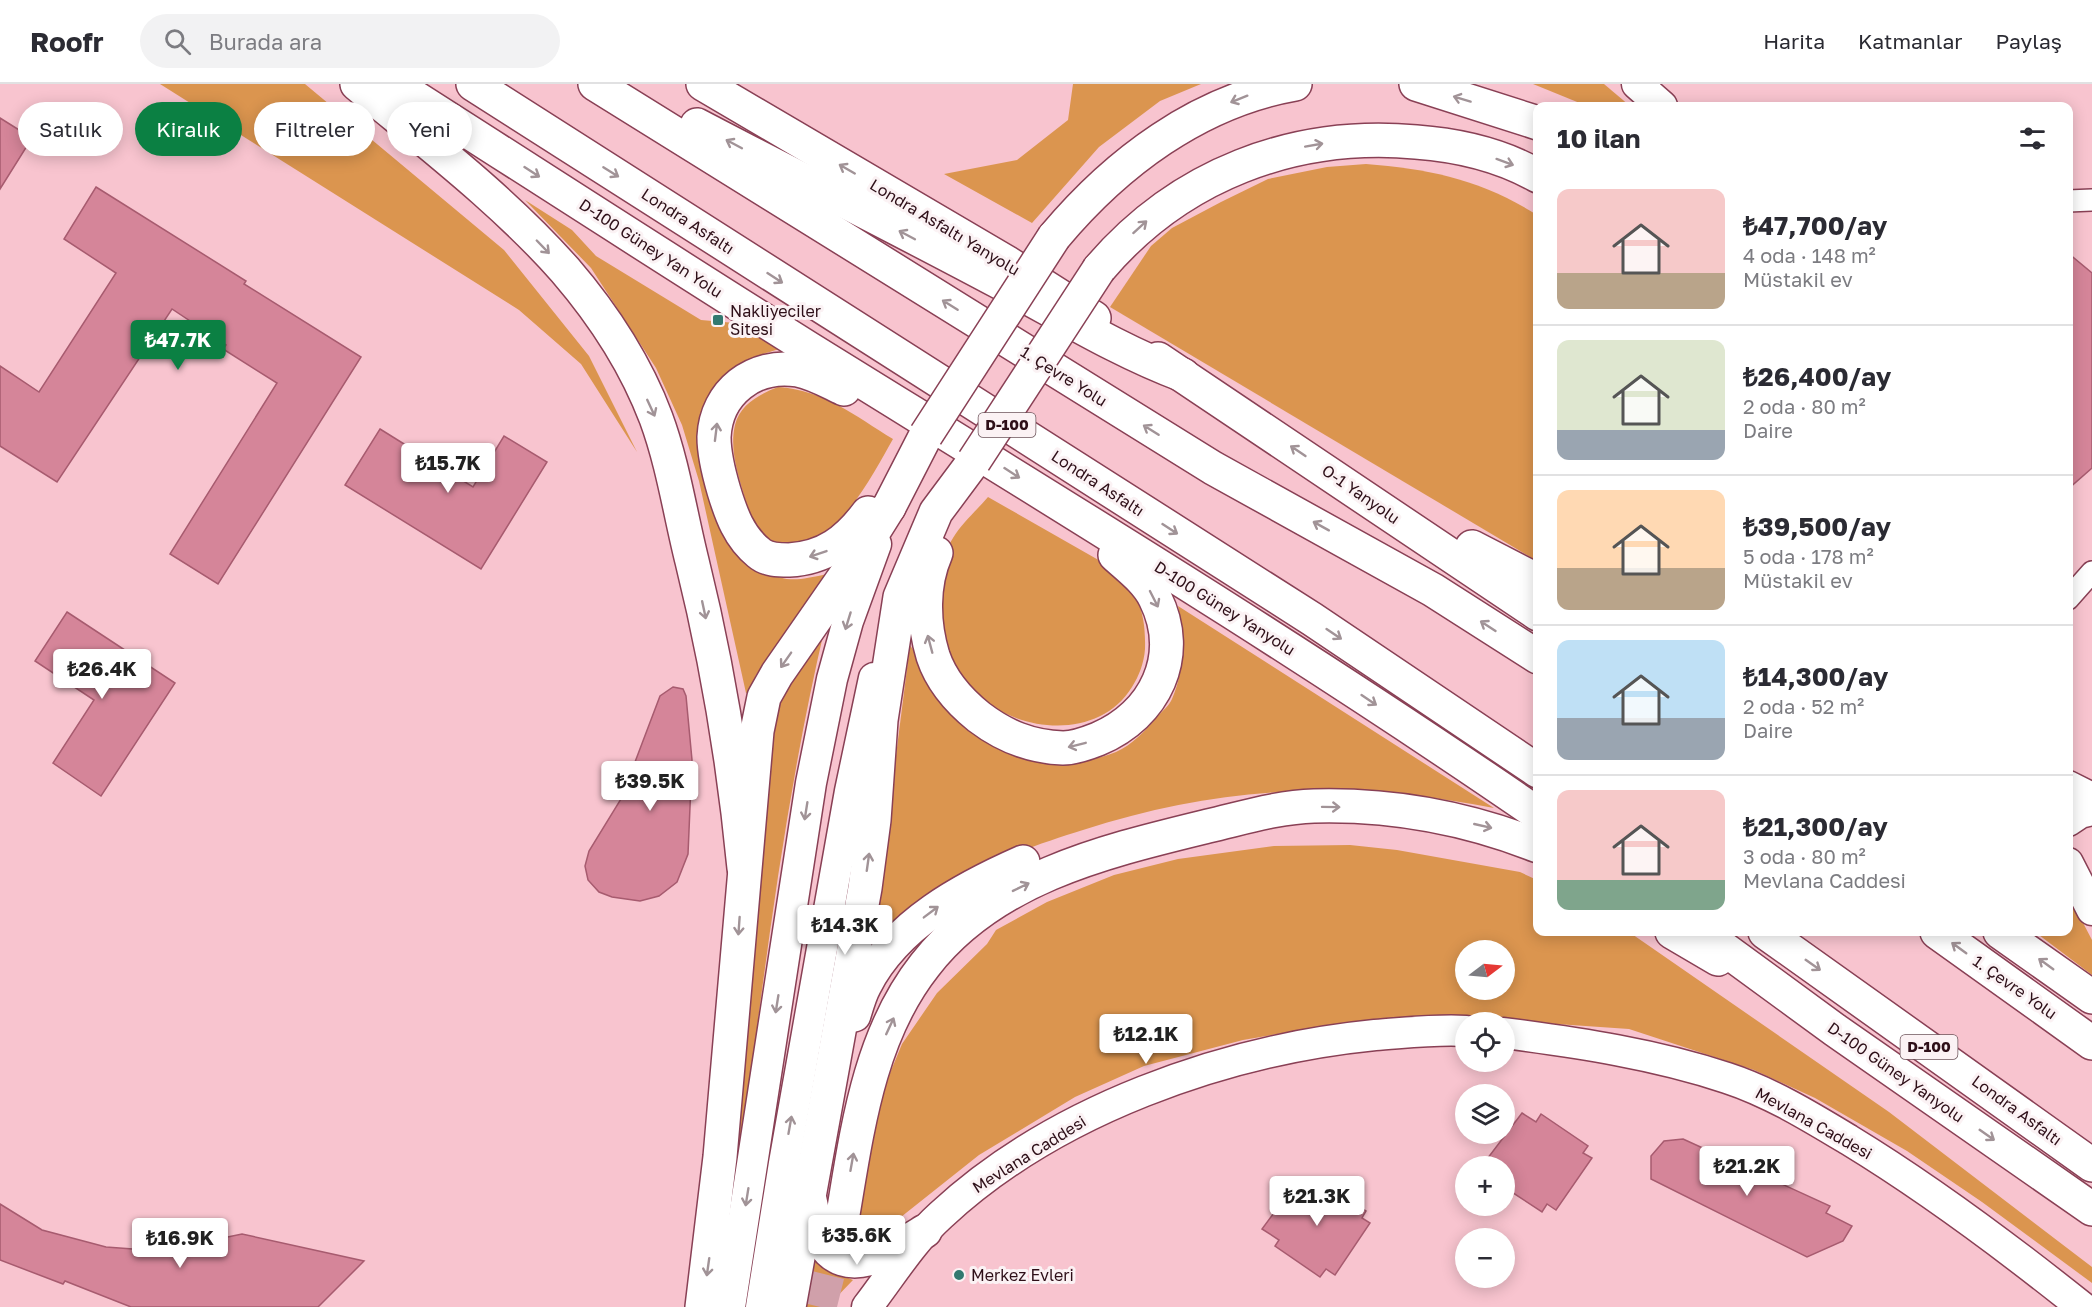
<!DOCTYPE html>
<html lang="tr">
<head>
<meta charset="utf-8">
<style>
  body { margin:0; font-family:"Golos Text",sans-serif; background:#f2f2f3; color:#2b2b33; height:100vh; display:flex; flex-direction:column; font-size:22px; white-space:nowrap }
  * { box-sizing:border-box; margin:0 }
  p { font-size:20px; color:#7c7c81 }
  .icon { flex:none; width:33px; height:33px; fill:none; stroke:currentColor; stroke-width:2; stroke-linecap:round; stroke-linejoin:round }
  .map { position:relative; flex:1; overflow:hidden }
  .details { position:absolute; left:1533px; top:18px; width:540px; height:834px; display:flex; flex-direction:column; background:#fff; border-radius:12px; box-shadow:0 3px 15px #0003 }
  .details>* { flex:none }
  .banner { position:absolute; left:18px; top:18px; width:570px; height:54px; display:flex; gap:12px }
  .needle { width:39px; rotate:74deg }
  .fabs { position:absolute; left:1455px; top:856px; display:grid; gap:12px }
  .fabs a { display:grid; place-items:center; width:60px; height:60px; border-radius:50%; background:#fff; box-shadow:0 3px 15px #0003; font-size:30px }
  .price { position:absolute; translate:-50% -51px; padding:0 14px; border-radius:6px; background:#fff; color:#222; font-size:20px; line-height:39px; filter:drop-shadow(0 2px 3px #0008) }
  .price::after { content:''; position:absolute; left:50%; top:36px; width:18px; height:14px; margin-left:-9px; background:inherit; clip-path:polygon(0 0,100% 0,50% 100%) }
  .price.current { background:#0b8043; color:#fff }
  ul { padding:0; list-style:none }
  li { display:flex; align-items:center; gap:18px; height:150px; padding:0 24px }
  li+li { border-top:2px solid #e1e1e2 }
  li span { display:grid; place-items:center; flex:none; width:168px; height:120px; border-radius:12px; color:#555 }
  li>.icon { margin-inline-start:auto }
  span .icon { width:72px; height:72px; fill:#fffc; stroke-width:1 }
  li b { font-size:26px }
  h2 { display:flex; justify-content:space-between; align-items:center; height:72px; padding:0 24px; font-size:26px }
  .pill { padding:0 21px; border-radius:27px; background:#fff; box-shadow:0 3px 15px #0003; font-size:21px; line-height:54px }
  .pill.current { background:#0b8043; color:#fff }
  header { display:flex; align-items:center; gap:36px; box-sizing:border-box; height:84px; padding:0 30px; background:#fff; border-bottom:2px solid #e1e1e2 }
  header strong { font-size:28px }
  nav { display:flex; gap:33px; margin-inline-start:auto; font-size:21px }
  .search { width:420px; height:54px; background:#f2f2f3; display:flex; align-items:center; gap:15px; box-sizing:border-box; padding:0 21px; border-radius:33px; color:#7c7c81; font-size:22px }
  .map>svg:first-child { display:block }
  .green { fill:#db954f; fill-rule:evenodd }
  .building { fill:#d58599; stroke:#a75b6f; stroke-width:1.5 }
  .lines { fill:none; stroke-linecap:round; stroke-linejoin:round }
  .primary-tunnel { stroke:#d0a0aa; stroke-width:33; stroke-dasharray:33 16; stroke-linecap:butt }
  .minor-casing { stroke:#894055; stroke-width:24 }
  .secondary-casing { stroke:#894055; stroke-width:33 }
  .primary-casing { stroke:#894055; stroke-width:36 }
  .trunk-casing { stroke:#894055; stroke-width:36 }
  .minor { stroke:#fff; stroke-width:21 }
  .secondary { stroke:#fff; stroke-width:30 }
  .primary { stroke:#fff; stroke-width:33 }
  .trunk { stroke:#fff; stroke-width:33 }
  .primary-bridge-casing { stroke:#894055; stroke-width:36; stroke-linecap:butt }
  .primary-bridge { stroke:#fff; stroke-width:33 }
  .oneway { stroke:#a19397 }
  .poi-dot { fill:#337970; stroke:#fbf2f4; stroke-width:2 }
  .labels { text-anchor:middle; stroke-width:6; stroke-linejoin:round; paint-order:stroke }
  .shield { fill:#fbf2f4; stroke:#6c535a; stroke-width:1.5 }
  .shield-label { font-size:15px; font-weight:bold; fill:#2e0f18 }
  .street-label { font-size:16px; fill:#2e0f18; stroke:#fbf2f4 }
  .poi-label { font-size:16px; fill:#2e0f18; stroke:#fbf2f4; text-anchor:start }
</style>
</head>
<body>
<header>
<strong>Roofr</strong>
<div class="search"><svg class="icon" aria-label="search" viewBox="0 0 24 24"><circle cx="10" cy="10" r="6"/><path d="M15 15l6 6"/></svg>Burada ara</div>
<nav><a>Harita</a><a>Katmanlar</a><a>Paylaş</a></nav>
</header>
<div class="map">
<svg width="2092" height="1223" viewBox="0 0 2092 1223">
  <rect width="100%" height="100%" fill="#f8c4cf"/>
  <g class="green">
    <path d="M 160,0 L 305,0 L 504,166 L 589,272 L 637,368 L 581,280 L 519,226 Z"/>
    <path d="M 1073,0 L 1201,0 L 1160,17 L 1099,63 L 1032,139 L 944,90 L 1017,76 L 1068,36 Z"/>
    <path d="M 1533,0 L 1604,0 L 1630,22 L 1587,22 Z"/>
    <path d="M 1366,80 C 1430,85 1482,96 1537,131 L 1537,477 L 1110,223 L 1151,162 L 1172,144 L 1221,118 L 1268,95 L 1327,83 Z"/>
    <path d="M 525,116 L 572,146 L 596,172 L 701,236 L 735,239 L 780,265 C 741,275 728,288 710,324 L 757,484 C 787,499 795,497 827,490 L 756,591 L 750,608 L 746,609 L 699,397 L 682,341 L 656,284 L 591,184 Z"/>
    <path d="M 778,303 C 824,306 855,332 893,355 C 872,392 831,474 780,461 C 758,456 751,437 746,418 C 739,393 729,367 735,341 C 740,320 760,310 778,303 Z"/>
    <path d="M 988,413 L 1109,482 C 1138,507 1146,527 1145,565 C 1144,579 1139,592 1132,603 C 1096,662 1001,648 965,596 C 947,571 940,545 941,516 C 941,495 941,473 953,454 C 962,439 977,426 988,413 Z"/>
    <path d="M 1178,522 L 1494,724 C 1350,696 1223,701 1083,746 C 1048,757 1005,771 973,790 C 961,797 950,809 938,818 C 914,838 889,859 865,879 L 890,719 L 910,561 C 932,597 954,634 990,659 C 1025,684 1076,684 1116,668 C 1132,661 1146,646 1157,633 C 1162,627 1169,622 1172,615 C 1185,585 1184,553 1178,522 Z"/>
    <path d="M 825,543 C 782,726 761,914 737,1101 L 730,1099 L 773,626 Z"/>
    <path d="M 1350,761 L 1397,766 L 1520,788 L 1537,796 L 1538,848 L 1629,848 L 1889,1028 L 2092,1183 L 2092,1199 L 1982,1118 L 1907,1067 L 1815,1014 L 1754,986 L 1629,945 L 1442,932 L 1328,941 L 1243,956 L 1144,982 L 1075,1013 L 979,1071 L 872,1156 C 858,1160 847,1160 835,1150 L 883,1006 L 902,960 L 937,909 L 987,860 L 996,846 L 1047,818 L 1114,791 L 1178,775 L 1274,762 ZM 1466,867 L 1504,867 L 1504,906 L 1466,906 Z"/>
    <path d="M 2069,812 L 2092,856 L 2092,891 L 2035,848 L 2068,848 Z"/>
    <path d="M 811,1168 L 836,1189 L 853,1196 L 827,1223 L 803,1223 Z"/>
  </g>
  <g class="building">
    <path d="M 0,34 L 32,54 L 0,105 Z"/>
    <path d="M 96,103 L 246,197 L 244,200 L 361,273 L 218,500 L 170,470 L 277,299 L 223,265 L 226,261 L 172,225 L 57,398 L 0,362 L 0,282 L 39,308 L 116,189 L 64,155 Z"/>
    <path d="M 2068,169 L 2092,189 L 2092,384 L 2068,405 Z"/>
    <path d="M 380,345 L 473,403 L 504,352 L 547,378 L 481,485 L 345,401 Z"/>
    <path d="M 67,528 L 175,599 L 101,712 L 53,679 L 94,616 L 35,577 Z"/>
    <path d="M 673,603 L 683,605 L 686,612 L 692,676 L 688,770 L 677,798 L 659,812 L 640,817 L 612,813 L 599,808 L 588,796 L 585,782 L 589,767 L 621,715 L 660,612 Z"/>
    <path d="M 1522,1029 L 1536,1038 L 1541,1030 L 1588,1062 L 1583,1069 L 1592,1074 L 1556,1126 L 1547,1120 L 1542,1128 L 1504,1103 L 1504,1083 L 1481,1083 Z"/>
    <path d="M 1683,1055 L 1830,1122 L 1826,1129 L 1852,1142 L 1843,1157 L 1807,1173 L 1651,1095 L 1651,1072 L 1664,1057 Z"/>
    <path d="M 1300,1094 L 1314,1103 L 1320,1096 L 1366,1127 L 1362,1134 L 1370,1139 L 1335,1191 L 1326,1185 L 1320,1193 L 1275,1162 L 1279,1156 L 1262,1145 Z"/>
    <path d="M 0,1120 L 42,1146 L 106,1163 L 160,1167 L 242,1150 L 364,1177 L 318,1223 L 131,1223 L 65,1197 L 63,1200 L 0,1176 Z"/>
  </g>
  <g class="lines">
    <path class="primary-tunnel" d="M 820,1223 L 840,1143"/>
    <g class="minor-casing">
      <g id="minor">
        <path d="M 2068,117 L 2092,116"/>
        <path d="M 2068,515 L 2092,488"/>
      </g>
    </g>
    <g class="secondary-casing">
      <g id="secondary">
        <path d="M 1637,0 L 1662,22"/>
        <path d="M 2068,702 L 2092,714"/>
        <path d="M 2068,737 L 2080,729 L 2092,726"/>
        <path d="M 2068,779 L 2092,826"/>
        <path d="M 1504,949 C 1580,959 1655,970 1727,994 C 1770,1008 1811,1033 1849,1056 C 1931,1106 2007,1163 2082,1223"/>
        <path d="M 730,1223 L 811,699 L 832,595 L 848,537 L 876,460"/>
        <path d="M 761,1223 L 784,1079 L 850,707 L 874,594"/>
        <path d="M 867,1223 C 891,1192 912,1157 941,1131 C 1054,1026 1224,966 1375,951 C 1405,949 1436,945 1466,947"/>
      </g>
    </g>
    <g class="primary-casing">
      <g id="primary">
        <path d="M 357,0 C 428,59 504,117 565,186 C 602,229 636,281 656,334 C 673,380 680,429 692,477 C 717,578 734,680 744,784"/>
        <path d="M 394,0 C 532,88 669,177 808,264 C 1053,416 1300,566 1538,730"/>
        <path d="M 703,0 L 1006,178 L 1094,234"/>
        <path d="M 1416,0 L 1538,39"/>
        <path d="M 1054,153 C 1116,79 1198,17 1295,0"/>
        <path d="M 1099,185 C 1179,91 1293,47 1416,58 C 1457,61 1501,71 1538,92"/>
        <path d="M 1158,275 L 1538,530"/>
        <path d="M 844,305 C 829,298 814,289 798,286 C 754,279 716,308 714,353 C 714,371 719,390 724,407 C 731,430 739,453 759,469 C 767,476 779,476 789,476 C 825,474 847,457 868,429"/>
        <path d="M 1472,463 L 1538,497"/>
        <path d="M 936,469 C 922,501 923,539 933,572 C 941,596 959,617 979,633 C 1004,652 1030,663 1063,664 C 1073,664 1088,659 1098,655 C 1155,631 1184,572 1155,514 C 1146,496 1129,484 1115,471"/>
        <path d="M 1672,848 L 1718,875"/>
        <path d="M 1701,848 L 1835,946 L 2092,1125"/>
        <path d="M 2000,848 L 2092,913"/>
        <path d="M 854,931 C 857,921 860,910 865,901 C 896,840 964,804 1023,778"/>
        <path d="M 810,1116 C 813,1130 815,1144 822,1157 C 846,1199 897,1164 925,1147"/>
        <path d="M 842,1136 C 857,1048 868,953 925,881 C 993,793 1106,767 1208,742 C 1243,734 1278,723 1314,722 C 1390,720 1467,734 1538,762"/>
        <path d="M 702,1223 L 720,1073 L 757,647 L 764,613 L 777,590 L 852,482 L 889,423"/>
        <path d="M 789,1223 L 865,804 L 874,736 L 881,636 L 900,513 L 936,428 L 974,377"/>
      </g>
    </g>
    <g class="trunk-casing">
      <g id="trunk">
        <path d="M 473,0 L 1312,535 L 1538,687"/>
        <path d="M 595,0 L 1213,384 L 1433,506 L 1538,573"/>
        <path d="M 697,41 C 798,94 900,145 1001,199 C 1061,231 1119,267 1183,291"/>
        <path d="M 889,423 L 926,351"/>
        <path d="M 1765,848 L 2092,1081"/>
        <path d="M 1937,848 L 2092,959"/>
      </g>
    </g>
    <use href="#minor" class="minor"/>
    <use href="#secondary" class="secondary"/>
    <use href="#primary" class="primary"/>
    <use href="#trunk" class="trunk"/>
    <g class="primary-bridge-casing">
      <g id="primary-bridge">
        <path d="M 926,351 L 1054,153"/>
        <path d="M 974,377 L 1099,185"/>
      </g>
    </g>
    <use href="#primary-bridge" class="primary-bridge"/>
  </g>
  <defs><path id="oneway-shaft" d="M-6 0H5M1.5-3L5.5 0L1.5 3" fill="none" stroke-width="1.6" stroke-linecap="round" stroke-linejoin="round" transform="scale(1.5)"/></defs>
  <g class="oneway">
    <use href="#oneway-shaft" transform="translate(1239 15) rotate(158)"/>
    <use href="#oneway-shaft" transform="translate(1462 15) rotate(-163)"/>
    <use href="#oneway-shaft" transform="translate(734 60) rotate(-152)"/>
    <use href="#oneway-shaft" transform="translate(1314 61) rotate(-10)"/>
    <use href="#oneway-shaft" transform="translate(1505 78) rotate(20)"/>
    <use href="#oneway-shaft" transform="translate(847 85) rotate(-150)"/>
    <use href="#oneway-shaft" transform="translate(532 88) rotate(33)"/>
    <use href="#oneway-shaft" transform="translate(611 88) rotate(32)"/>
    <use href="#oneway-shaft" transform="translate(1140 143) rotate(-42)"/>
    <use href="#oneway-shaft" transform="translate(907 151) rotate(-152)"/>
    <use href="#oneway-shaft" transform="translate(543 163) rotate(46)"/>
    <use href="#oneway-shaft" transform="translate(775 194) rotate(33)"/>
    <use href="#oneway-shaft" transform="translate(950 221) rotate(-148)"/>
    <use href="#oneway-shaft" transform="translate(651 324) rotate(65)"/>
    <use href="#oneway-shaft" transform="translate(1151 346) rotate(-148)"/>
    <use href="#oneway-shaft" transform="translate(716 348) rotate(-83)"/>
    <use href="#oneway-shaft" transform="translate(1298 367) rotate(-146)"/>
    <use href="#oneway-shaft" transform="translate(1012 389) rotate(33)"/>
    <use href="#oneway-shaft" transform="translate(1321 442) rotate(-151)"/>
    <use href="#oneway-shaft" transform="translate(1170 445) rotate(33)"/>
    <use href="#oneway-shaft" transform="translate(818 470) rotate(161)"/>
    <use href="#oneway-shaft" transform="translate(1154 515) rotate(63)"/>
    <use href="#oneway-shaft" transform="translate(704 526) rotate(78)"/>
    <use href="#oneway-shaft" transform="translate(848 537) rotate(107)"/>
    <use href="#oneway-shaft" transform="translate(1488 542) rotate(-147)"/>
    <use href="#oneway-shaft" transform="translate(1334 550) rotate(34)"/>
    <use href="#oneway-shaft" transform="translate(930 560) rotate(-105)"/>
    <use href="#oneway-shaft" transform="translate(786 576) rotate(125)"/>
    <use href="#oneway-shaft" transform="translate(1369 616) rotate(34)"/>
    <use href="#oneway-shaft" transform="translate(1077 661) rotate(166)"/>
    <use href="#oneway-shaft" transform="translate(1331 723) rotate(1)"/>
    <use href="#oneway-shaft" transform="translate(806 727) rotate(99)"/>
    <use href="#oneway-shaft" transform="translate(1483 742) rotate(13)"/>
    <use href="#oneway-shaft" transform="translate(868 778) rotate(-82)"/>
    <use href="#oneway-shaft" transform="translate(1021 803) rotate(-26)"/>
    <use href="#oneway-shaft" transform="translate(931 828) rotate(-37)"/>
    <use href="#oneway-shaft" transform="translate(739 842) rotate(94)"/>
    <use href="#oneway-shaft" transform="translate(1959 864) rotate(-144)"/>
    <use href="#oneway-shaft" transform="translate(2046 880) rotate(-144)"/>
    <use href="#oneway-shaft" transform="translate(1813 881) rotate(35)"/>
    <use href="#oneway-shaft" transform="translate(777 920) rotate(99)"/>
    <use href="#oneway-shaft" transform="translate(890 942) rotate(-65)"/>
    <use href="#oneway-shaft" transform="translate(790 1041) rotate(-80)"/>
    <use href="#oneway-shaft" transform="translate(1987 1051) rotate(35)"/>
    <use href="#oneway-shaft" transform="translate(852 1078) rotate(-80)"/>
    <use href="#oneway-shaft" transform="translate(747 1113) rotate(99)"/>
    <use href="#oneway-shaft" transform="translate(708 1183) rotate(98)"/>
  </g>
  <g class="poi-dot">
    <rect x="712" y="230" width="12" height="12" rx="3"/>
    <circle cx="959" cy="1191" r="6"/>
  </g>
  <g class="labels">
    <g class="shield">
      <rect x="978.5" y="329" width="57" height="24" rx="4.5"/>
      <rect x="1900.5" y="951" width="57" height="24" rx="4.5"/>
    </g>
    <g class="shield-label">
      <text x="1007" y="346">D-100</text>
      <text x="1929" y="968">D-100</text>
    </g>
    <g class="street-label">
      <text transform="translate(688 137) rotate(33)" y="6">Londra Asfaltı</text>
      <text transform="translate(945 143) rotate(31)" y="6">Londra Asfaltı Yanyolu</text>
      <text transform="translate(651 164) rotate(33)" y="6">D-100 Güney Yan Yolu</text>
      <text transform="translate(1064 292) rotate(32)" y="6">1. Çevre Yolu</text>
      <text transform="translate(1098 399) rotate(33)" y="6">Londra Asfaltı</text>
      <text transform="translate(1361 410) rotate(35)" y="6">O-1 Yanyolu</text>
      <text transform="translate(1225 524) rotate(32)" y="6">D-100 Güney Yanyolu</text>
      <text transform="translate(2015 903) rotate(35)" y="6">1. Çevre Yolu</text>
      <text transform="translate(1896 988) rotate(35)" y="6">D-100 Güney Yanyolu</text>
      <text transform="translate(2017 1026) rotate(36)" y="6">Londra Asfaltı</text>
      <text transform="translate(1814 1039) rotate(29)" y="6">Mevlana Caddesi</text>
      <text transform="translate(1029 1070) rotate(-32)" y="6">Mevlana Caddesi</text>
    </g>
    <g class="poi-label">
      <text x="730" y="233">Nakliyeciler<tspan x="730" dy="18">Sitesi</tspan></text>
      <text x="971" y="1197">Merkez Evleri</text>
    </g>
  </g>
</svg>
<div class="fabs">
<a><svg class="needle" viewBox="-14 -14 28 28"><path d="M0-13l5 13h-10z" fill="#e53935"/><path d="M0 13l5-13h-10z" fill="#7c7c81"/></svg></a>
<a><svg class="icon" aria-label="locate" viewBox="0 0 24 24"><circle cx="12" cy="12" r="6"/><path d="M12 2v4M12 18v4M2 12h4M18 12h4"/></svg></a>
<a><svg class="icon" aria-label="layers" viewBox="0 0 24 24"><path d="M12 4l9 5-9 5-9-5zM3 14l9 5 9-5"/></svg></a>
<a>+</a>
<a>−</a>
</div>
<b class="price current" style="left:178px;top:287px">₺47.7K</b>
<b class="price" style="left:448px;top:410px">₺15.7K</b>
<b class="price" style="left:102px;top:616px">₺26.4K</b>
<b class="price" style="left:650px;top:728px">₺39.5K</b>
<b class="price" style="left:845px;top:872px">₺14.3K</b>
<b class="price" style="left:1146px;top:981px">₺12.1K</b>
<b class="price" style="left:1747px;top:1113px">₺21.2K</b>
<b class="price" style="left:1317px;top:1143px">₺21.3K</b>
<b class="price" style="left:857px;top:1182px">₺35.6K</b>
<b class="price" style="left:180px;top:1185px">₺16.9K</b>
<div class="banner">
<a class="pill">Satılık</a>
<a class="pill current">Kiralık</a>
<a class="pill">Filtreler</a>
<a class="pill">Yeni</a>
</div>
<section class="details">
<h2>10 ilan<svg class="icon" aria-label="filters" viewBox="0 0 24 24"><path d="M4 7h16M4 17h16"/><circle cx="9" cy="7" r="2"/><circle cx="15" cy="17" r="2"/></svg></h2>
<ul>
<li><span style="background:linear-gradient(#f6c9c9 70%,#b9a48a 0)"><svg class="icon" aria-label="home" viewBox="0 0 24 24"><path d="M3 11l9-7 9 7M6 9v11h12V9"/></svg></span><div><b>₺47,700/ay</b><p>4 oda · 148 m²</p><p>Müstakil ev</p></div></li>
<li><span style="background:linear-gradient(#dfe7d0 75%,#9aa5b1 0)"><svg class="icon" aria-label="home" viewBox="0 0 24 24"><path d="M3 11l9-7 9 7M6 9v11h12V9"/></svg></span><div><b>₺26,400/ay</b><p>2 oda · 80 m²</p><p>Daire</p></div></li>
<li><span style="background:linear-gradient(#ffd9b3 65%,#b9a48a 0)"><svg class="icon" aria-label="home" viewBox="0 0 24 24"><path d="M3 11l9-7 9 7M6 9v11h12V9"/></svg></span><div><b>₺39,500/ay</b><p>5 oda · 178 m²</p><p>Müstakil ev</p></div></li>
<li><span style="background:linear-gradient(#bfe0f5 65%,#9aa5b1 0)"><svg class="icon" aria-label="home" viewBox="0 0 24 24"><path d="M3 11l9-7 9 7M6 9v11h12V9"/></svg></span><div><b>₺14,300/ay</b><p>2 oda · 52 m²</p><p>Daire</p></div></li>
<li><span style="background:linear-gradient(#f6c9c9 75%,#7fa58c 0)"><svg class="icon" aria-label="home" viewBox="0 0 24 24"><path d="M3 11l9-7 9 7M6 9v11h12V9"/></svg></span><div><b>₺21,300/ay</b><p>3 oda · 80 m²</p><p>Mevlana Caddesi</p></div></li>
</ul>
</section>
</div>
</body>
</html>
